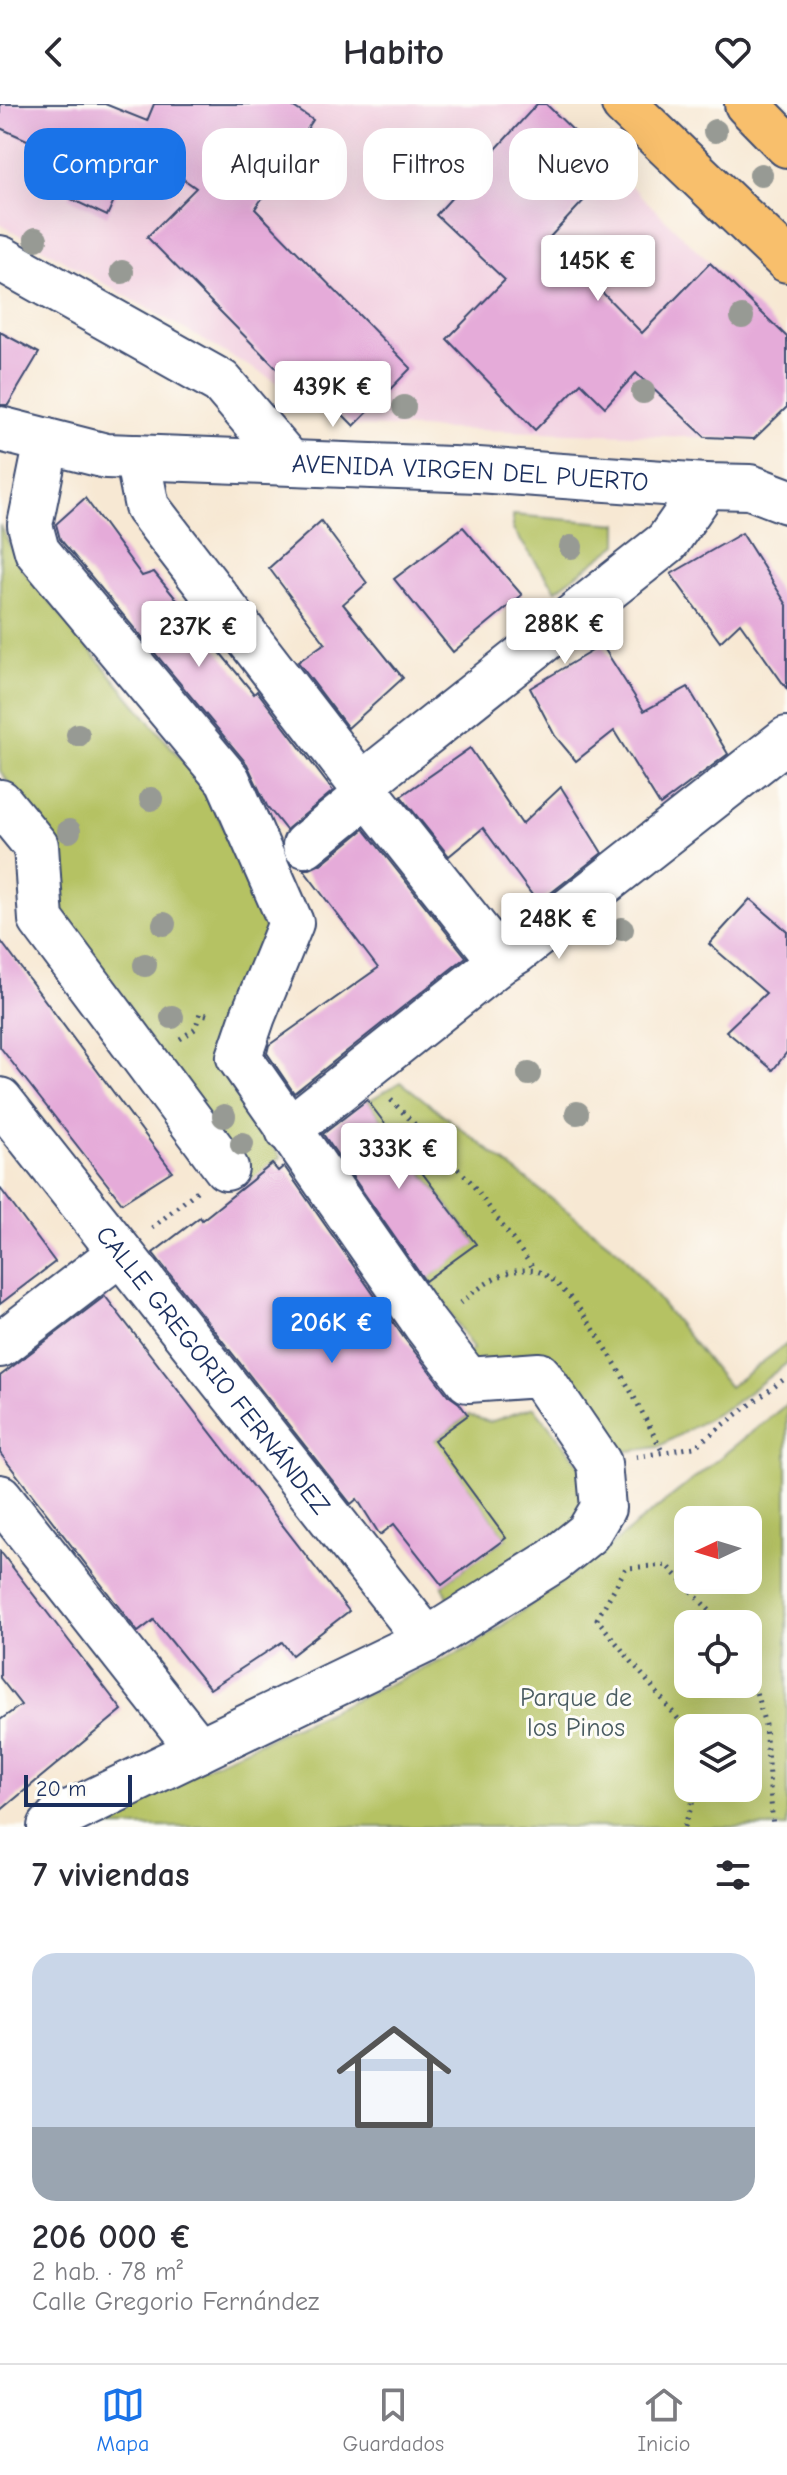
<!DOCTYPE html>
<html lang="es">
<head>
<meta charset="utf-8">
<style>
  body { margin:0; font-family:"Comic Neue",sans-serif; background:#f2f2f3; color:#2b2b33; height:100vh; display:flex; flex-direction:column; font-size:30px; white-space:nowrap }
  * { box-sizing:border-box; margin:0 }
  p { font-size:26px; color:#7c7c81 }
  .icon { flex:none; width:44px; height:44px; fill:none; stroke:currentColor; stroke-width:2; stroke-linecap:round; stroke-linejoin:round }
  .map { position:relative; height:1723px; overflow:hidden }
  .panel { display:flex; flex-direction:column; background:#fff; flex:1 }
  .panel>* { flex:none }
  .banner { position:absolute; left:24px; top:24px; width:740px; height:72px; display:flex; gap:16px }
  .needle { width:52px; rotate:266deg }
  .controls { position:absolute; left:674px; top:1402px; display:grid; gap:16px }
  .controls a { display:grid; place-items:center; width:88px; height:88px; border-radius:16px; background:#fff; box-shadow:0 8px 32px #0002; font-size:40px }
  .scale { position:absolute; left:24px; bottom:20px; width:108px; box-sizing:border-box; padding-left:8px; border:4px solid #1b2f5e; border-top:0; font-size:22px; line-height:28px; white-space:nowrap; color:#1b2f5e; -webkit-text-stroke:6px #fdfcf7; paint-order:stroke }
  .price { position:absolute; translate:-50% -68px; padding:0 18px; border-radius:8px; background:#fff; color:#222; font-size:26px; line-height:52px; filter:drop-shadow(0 2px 4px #0008) }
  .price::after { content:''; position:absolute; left:50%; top:48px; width:24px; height:18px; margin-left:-12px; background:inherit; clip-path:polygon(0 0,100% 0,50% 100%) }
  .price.on { background:#1a73e8; color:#fff }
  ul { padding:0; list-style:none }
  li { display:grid; align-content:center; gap:16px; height:424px; padding:0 32px }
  li span { display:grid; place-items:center; height:248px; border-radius:24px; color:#555 }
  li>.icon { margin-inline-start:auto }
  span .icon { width:144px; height:144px; fill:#fffc; stroke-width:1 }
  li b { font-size:34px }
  h2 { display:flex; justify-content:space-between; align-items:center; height:96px; padding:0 32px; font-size:34px }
  .tag { padding:0 28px; border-radius:24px; background:#fff; box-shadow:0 8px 32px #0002; font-size:28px; line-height:72px }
  .tag.on { background:#1a73e8; color:#fff }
  header { display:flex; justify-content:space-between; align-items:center; height:104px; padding:0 32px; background:#fff; font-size:36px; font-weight:800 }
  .tabs { display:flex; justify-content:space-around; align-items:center; height:112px; border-top:2px solid #e1e1e2; background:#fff; font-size:22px; color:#7c7c81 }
  .tabs a { display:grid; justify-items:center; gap:4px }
  .tabs .on { color:#1a73e8 }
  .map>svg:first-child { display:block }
  .built { fill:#f2cfe0 }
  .green { fill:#b5c264; stroke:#687861; stroke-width:2; fill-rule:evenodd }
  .building { fill:#e5abd9 }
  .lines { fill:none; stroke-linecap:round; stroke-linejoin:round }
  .minor-casing { stroke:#3c4b70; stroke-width:48 }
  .major-casing { stroke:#3c4b70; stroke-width:48 }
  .path { stroke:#3c4b70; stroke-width:5; stroke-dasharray:2 6; stroke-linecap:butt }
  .minor { stroke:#fff; stroke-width:44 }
  .major { stroke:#f8bf6c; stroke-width:44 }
  .tree { fill:#979a94 }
  .labels { text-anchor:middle; stroke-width:6; stroke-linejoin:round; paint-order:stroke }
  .street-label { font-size:26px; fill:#1b2f5e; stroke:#fdfcf7 }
  .park-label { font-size:26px; fill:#495b60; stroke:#fdfcf7 }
</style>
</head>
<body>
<header><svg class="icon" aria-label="back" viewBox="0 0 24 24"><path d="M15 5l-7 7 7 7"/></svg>Habito<svg class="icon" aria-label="heart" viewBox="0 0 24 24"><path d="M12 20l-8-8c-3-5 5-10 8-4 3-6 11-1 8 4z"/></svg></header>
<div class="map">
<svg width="787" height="1723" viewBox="0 0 787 1723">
  <rect width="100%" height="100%" fill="#fdfcf7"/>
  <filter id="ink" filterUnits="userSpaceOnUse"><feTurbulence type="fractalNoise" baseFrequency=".0125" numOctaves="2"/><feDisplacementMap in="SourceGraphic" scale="16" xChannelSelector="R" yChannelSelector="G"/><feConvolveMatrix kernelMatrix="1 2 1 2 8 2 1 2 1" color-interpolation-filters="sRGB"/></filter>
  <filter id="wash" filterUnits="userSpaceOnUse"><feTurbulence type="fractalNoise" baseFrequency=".006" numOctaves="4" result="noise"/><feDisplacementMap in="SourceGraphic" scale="32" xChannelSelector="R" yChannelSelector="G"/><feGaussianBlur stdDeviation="1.8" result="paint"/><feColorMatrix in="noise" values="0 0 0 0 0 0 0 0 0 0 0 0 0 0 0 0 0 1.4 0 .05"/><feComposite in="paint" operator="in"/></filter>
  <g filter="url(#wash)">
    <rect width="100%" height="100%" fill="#f7e8d3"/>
    <path class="built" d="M 0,0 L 546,0 L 787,233 L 787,303 L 754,335 L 354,322 L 0,120 Z"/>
    <g class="green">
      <path d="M 513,411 L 618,420 L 618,440 L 556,486 L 513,426 Z"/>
      <path d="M 0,421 L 20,462 L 197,674 L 218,711 L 263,811 L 268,825 L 222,959 L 231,984 L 281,1053 L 252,1077 L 50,803 L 47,730 L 0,667 Z"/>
      <path d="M 401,978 L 620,1148 L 729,1283 L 787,1240 L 787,1259 L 732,1301 L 658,1343 L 607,1350 L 568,1280 L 438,1273 L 473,1245 L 428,1174 L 476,1139 L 368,997 Z"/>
      <path d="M 787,1300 L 787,1723 L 72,1723 L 474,1542 L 596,1453 ZM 688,1416 L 748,1416 L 748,1476 L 688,1476 ZM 688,1520 L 748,1520 L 748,1580 L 688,1580 ZM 688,1624 L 748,1624 L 748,1684 L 688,1684 Z"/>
      <path d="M 534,1303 L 590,1373 L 581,1416 L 477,1487 L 449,1495 L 442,1481 L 506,1434 L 460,1372 L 428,1341 L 468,1311 L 490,1318 Z"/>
    </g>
    <g id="blocks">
      <g class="building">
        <path d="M 0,0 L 105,0 L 147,17 L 154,0 L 289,0 L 313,16 L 255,105 L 411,264 L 354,322 L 295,262 L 285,273 L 147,133 L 196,84 L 138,43 L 107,112 L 69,94 L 84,61 L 0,24 Z"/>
        <path d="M 537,0 L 546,0 L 613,65 L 549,134 L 642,229 L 710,159 L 787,233 L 787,303 L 754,335 L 705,333 L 636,269 L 605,303 L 581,279 L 535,326 L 447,235 L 505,176 L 436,111 Z"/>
        <path d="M 0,228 L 39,249 L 8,301 L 0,301 Z"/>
        <path d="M 85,394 L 142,472 L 154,468 L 254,590 L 257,587 L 333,687 L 286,726 L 267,702 L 247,660 L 60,435 L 56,420 Z"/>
        <path d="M 321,417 L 367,479 L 343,500 L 403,574 L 348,624 L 298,558 L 325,539 L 269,464 Z"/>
        <path d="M 463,423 L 522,491 L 453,548 L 394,475 Z"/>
        <path d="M 742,429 L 787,501 L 787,585 L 740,519 L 720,538 L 671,470 Z"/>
        <path d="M 602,541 L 644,607 L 688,583 L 728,650 L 660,701 L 614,627 L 576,657 L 555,632 L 530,584 Z"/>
        <path d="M 470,644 L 522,720 L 561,683 L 602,749 L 538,799 L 483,724 L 449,752 L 401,692 Z"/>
        <path d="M 364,725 L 466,853 L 294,989 L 267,949 L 269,941 L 378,864 L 303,765 L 310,765 L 321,760 Z"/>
        <path d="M 750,795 L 787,827 L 787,948 L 773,966 L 726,927 L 766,889 L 709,840 Z"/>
        <path d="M 0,836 L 172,1067 L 122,1099 L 0,943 Z"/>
        <path d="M 367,996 L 476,1140 L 425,1177 L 323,1030 Z"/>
        <path d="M 272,1060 L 278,1067 L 284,1062 L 404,1234 L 448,1291 L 459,1299 L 468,1311 L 434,1336 L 506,1434 L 442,1481 L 394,1420 L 380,1431 L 357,1395 L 351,1400 L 153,1149 L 200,1113 L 202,1116 Z"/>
        <path d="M 0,1084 L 55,1158 L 0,1200 Z"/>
        <path d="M 105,1192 L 349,1507 L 292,1551 L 282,1538 L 210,1585 L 154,1516 L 138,1528 L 0,1349 L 0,1272 Z"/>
        <path d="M 0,1447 L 122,1606 L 0,1707 L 0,1616 L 21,1601 L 0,1574 Z"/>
      </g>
    </g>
  </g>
  <g filter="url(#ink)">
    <use href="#blocks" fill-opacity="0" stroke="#3c4b70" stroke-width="2"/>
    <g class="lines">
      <g class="minor-casing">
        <g id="minor">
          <path d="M 0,154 L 221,278 L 289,358"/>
          <path id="s1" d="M 0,325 L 106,352 L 478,366 L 706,382 L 750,383 L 787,397"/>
          <path d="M 47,337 L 30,421 L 37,447 L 228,676 L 291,819 L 253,912 L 239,953 L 425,1220 L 468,1276 L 539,1271 L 599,1359 L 603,1404 L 588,1429 L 553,1457 L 427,1536 L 58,1714 L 50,1723"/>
          <path d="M 137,353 L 147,403 L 361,681 L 501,857"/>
          <path d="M 361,681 L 667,438 L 706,382"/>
          <path d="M 0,698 L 36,742 L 41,816 L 226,1064"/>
          <path d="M 305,741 L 368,690"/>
          <path id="s2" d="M 0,996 L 427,1536"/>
          <path d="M 288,1026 L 501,857 L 516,848 L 787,635"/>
          <path d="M 0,1241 L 120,1149"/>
          <path d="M 0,1393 L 199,1646"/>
        </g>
      </g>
      <g class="major-casing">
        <g id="major">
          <path d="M 624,0 L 787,156"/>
          <path d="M 747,0 L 787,41"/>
        </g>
      </g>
      <g class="path">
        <path d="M 180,935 L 195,925 L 200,909 L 210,912"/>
        <path d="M 391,996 L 470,1077 L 534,1165"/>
        <path d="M 152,1124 L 197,1087"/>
        <path d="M 460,1199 C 480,1183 503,1164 531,1166 C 574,1168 644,1312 663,1349"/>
        <path d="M 636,1353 L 694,1343 L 787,1273"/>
        <path d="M 748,1558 L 765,1621 L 773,1723"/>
        <path d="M 688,1627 L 597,1515 L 626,1464 L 667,1461 L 722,1520"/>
        <path d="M 684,1723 L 692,1701 L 694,1684"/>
      </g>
      <use href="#minor" class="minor"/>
      <use href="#major" class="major"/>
    </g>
    <g class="tree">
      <circle cx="715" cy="27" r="12"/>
      <circle cx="761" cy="71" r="12"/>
      <circle cx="59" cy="81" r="12"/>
      <circle cx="36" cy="135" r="12"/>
      <circle cx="122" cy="168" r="12"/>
      <circle cx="742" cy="213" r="12"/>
      <circle cx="643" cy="288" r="12"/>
      <circle cx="404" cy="303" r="12"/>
      <circle cx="571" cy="443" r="12"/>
      <circle cx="78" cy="631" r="12"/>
      <circle cx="151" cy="695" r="12"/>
      <circle cx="69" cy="727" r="12"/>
      <circle cx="164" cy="820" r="12"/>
      <circle cx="622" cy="825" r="12"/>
      <circle cx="145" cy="861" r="12"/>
      <circle cx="172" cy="913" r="12"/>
      <circle cx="529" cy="970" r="12"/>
      <circle cx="577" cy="1009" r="12"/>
      <circle cx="224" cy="1012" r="12"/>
      <circle cx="242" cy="1040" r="12"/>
    </g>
  </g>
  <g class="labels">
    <g class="street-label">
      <text dy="9" stroke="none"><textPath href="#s1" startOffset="474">AVENIDA VIRGEN DEL PUERTO</textPath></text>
      <text dy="9" stroke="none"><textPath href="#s2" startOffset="344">CALLE GREGORIO FERNÁNDEZ</textPath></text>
    </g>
    <g class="park-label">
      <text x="576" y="1602">Parque de<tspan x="576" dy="30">los Pinos</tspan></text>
    </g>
  </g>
</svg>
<div class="controls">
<a><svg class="needle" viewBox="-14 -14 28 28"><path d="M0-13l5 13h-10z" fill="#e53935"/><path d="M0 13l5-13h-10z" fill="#7c7c81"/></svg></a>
<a><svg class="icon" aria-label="locate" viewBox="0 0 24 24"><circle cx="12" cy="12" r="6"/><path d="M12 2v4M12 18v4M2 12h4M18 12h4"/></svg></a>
<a><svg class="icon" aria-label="layers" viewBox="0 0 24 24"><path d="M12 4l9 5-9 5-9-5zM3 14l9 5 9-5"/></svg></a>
</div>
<div class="scale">20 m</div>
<b class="price" style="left:598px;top:199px">145K €</b>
<b class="price" style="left:333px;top:325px">439K €</b>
<b class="price" style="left:565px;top:562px">288K €</b>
<b class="price" style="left:199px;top:565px">237K €</b>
<b class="price" style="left:559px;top:857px">248K €</b>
<b class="price" style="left:399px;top:1087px">333K €</b>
<b class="price on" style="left:332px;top:1261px">206K €</b>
<div class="banner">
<a class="tag on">Comprar</a>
<a class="tag">Alquilar</a>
<a class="tag">Filtros</a>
<a class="tag">Nuevo</a>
</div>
</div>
<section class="panel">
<h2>7 viviendas<svg class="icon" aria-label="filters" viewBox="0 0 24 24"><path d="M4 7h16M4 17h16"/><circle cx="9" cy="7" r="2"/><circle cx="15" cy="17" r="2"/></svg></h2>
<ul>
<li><span style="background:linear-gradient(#c9d6e8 70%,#9aa5b1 0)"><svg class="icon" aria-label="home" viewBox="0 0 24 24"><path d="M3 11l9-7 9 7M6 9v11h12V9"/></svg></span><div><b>206 000 €</b><p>2 hab. · 78 m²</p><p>Calle Gregorio Fernández</p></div></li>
</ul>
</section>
<nav class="tabs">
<a class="on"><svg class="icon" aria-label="map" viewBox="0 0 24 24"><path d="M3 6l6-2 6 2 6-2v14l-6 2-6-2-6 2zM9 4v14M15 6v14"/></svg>Mapa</a>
<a><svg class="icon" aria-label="saved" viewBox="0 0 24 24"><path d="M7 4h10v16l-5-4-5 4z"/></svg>Guardados</a>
<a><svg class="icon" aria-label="home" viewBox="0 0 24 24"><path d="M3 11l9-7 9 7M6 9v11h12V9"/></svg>Inicio</a>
</nav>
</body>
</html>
